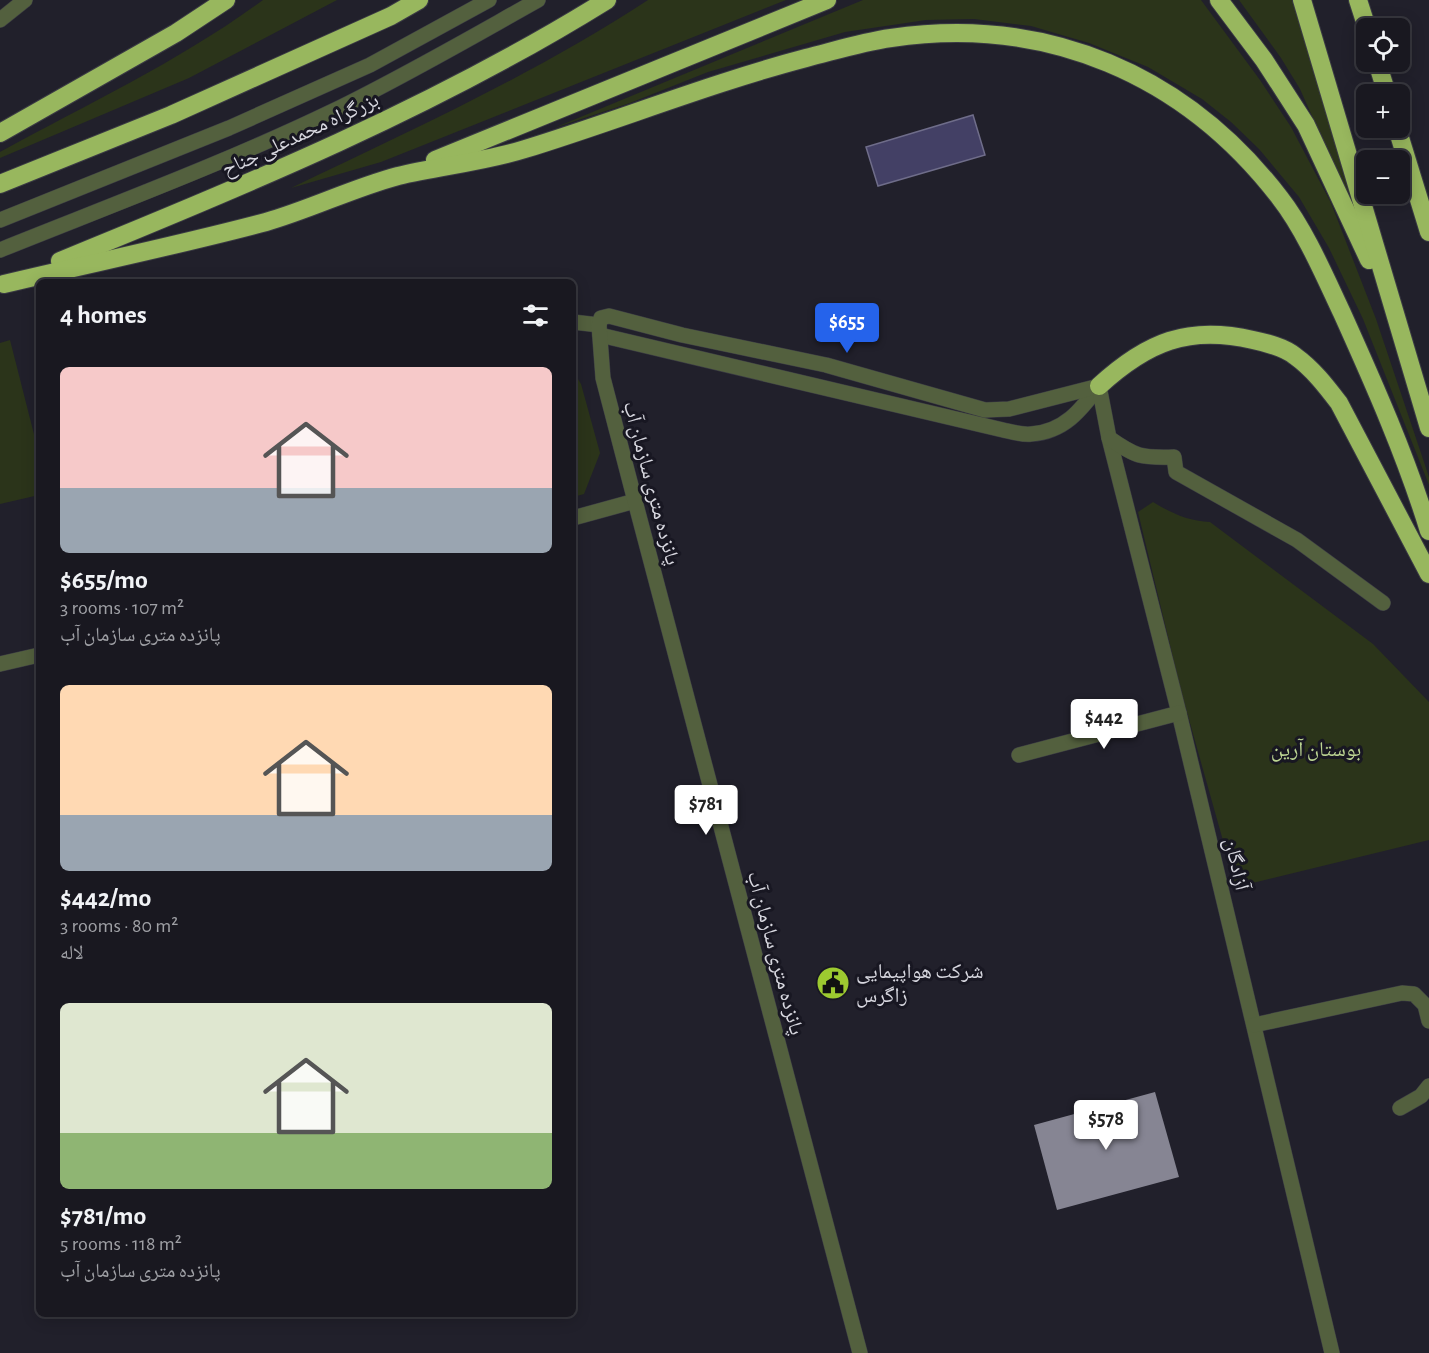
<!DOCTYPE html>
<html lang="en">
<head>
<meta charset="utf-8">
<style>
  body { margin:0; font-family:"Alegreya Sans","Noto Naskh Arabic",sans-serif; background:#26252d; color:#f1f3f6; height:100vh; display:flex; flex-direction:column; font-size:22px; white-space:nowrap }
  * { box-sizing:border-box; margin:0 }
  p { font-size:20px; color:#9fa0a5 }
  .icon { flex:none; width:33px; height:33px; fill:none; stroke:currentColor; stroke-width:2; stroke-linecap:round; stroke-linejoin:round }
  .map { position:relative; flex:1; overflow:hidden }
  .sheet { position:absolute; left:36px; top:279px; width:540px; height:1038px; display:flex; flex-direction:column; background:#191820; border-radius:9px; box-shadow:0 3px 15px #0003,0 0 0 2px #37373e }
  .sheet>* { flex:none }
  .controls { position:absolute; left:1356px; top:18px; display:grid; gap:12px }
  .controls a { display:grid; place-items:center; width:54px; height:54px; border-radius:9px; background:#191820; box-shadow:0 3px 15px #0003,0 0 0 2px #37373e; font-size:30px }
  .price { position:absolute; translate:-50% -51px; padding:0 14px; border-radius:6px; background:#fff; color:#222; font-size:20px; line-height:39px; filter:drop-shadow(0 2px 3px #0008) }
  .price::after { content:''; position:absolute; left:50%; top:36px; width:18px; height:14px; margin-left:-9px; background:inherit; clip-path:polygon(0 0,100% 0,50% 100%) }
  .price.on { background:#2563eb; color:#fff }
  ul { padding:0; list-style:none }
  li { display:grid; align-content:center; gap:12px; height:318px; padding:0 24px }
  li span { display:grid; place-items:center; height:186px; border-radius:9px; color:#555 }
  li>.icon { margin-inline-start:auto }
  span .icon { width:108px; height:108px; fill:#fffc; stroke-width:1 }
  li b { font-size:26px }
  h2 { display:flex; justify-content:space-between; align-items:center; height:72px; padding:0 24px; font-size:26px }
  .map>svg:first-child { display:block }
  .green { fill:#2b341a }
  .water { fill:#434065; stroke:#6f6d8a; stroke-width:1.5 }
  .building { fill:#868593 }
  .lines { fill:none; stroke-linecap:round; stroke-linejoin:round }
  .minor-casing { stroke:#3a3a44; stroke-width:16 }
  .highway-casing { stroke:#3a3a44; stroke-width:20 }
  .minor { stroke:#53603e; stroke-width:15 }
  .highway { stroke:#98b75e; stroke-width:18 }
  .labels { text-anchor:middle; stroke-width:6; stroke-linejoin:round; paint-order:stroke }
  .street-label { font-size:21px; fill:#d7d7df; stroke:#181722 }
  .park-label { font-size:21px; fill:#bbd492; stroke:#181722 }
  .poi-label { font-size:21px; fill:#d7d7df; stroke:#181722; text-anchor:start }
</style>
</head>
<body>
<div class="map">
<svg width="1429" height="1353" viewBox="0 0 1429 1353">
  <rect width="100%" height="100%" fill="#21202b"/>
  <g class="green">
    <path d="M 263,0 L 337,0 L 189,78 L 0,158 L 0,152 C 88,104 182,60 263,0 Z"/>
    <path d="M 648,0 L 786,0 L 381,162 L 291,188 C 412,130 535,74 648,0 Z"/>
    <path d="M 863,0 L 1201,0 L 1260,80 L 1291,127 L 1331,203 L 1376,319 L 1429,477 L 1429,485 L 1363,319 L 1329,248 L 1299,197 L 1259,149 L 1231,122 L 1202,99 L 1148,67 L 1089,43 L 1031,26 L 974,19 L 926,20 L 845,32 L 708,72 L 630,103 L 554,128 Z"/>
    <path d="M 1239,0 L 1297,0 L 1360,224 L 1300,89 L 1281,58 Z"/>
    <path d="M 10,340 L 39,454 L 39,495 L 0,504 L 0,343 Z"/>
    <path d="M 573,371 L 581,384 L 600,453 L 584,494 L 573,497 Z"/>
    <path d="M 1153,502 C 1171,513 1188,521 1210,522 L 1373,644 L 1429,702 L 1429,840 L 1236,887 L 1181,691 L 1138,512 Z"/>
  </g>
  <path class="water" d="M 973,115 L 985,155 L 878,186 L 866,147 Z"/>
  <path class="building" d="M 1155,1092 L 1179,1177 L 1057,1210 L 1034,1125 Z"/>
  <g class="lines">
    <g class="minor-casing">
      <g id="minor">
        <path d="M 0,20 L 25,0"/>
        <path d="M 0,220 L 229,128 L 370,65 L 489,0"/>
        <path d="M 0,250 C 112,205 225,163 333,111 C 403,77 470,38 538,0"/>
        <path d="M 573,322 L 599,325"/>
        <path d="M 600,335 L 1003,430 C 1012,432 1022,435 1031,434 C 1064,432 1081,410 1099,386"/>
        <path d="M 1099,386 L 1109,438 L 1179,713 L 1332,1353"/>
        <path d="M 1109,438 C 1136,457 1141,458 1174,457 L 1176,472 L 1297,540 L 1383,603"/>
        <path d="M 573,518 L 635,501"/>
        <path d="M 0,664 L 39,655"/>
        <path d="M 1019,755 L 1179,713"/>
        <path d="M 1254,1025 L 1402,993 L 1414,994 L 1425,1005 L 1429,1021"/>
        <path d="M 1400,1108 L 1421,1096 L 1429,1086"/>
        <path d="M 860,1353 L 635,501 L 603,378 L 599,325 L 601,318 L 609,316 L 682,335 L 826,365 L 985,410 L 1009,409 L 1099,386"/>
      </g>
    </g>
    <g class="highway-casing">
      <g id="highway">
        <path d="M 1219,0 L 1264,60 L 1306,125 L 1369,260"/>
        <path d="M 1302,0 L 1429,428"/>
        <path d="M 1358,0 L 1367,28"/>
        <path d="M 1377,62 L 1387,94"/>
        <path d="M 1397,128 L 1429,232"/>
        <path d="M 0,133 L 176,33 L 226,0"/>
        <path d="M 435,160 L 827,0"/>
        <path d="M 0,184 L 171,115 L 391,16 L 419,0"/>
        <path d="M 60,261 C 247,185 435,107 607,0"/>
        <path d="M 4,284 C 92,263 180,245 266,222 C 311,209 353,188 398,176 C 440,166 484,162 525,149 C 619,120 711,83 806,58 C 834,51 862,42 891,38 C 1046,15 1185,74 1280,198 C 1305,230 1325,277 1342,313 C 1374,384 1406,456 1429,531"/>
        <path d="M 1099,386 C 1147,342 1188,325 1253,340 C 1267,343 1284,347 1295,356 C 1313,369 1326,386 1339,403 L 1429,574"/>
      </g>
    </g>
    <use href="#minor" class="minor"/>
    <use href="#highway" class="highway"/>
  </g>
  <defs>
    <g id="civic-disc" transform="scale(1.725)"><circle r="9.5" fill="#9dca30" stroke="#181722"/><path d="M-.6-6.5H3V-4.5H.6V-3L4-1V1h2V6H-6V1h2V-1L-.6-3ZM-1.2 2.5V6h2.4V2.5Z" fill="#111"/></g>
  </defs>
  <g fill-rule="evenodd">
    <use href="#civic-disc" x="833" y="983"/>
  </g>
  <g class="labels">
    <g class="street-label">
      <text transform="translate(300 134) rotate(-25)" y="7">بزرگراه محمدعلی جناح</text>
      <text transform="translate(652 483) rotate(75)" y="7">پانزده متری سازمان آب</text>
      <text transform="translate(1237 864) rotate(77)" y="7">آزادگان</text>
      <text transform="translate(776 953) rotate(75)" y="7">پانزده متری سازمان آب</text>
    </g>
    <g class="park-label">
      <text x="1316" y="756">بوستان آرین</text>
    </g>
    <g class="poi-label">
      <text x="856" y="978">شرکت هواپیمایی<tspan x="856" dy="24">زاگرس</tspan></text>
    </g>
  </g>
</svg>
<div class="controls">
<a><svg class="icon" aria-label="locate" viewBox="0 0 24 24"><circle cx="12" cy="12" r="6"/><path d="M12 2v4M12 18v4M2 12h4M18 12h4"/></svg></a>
<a>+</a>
<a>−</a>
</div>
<b class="price on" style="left:847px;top:354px">$655</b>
<b class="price" style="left:1104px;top:750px">$442</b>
<b class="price" style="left:706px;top:836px">$781</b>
<b class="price" style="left:1106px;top:1151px">$578</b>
<section class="sheet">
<h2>4 homes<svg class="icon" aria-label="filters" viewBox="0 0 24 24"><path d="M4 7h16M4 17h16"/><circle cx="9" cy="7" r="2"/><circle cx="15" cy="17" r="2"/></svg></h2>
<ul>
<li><span style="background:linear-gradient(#f6c9c9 65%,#9aa5b1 0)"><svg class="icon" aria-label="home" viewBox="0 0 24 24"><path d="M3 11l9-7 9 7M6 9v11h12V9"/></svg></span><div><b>$655/mo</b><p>3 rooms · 107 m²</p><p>پانزده متری سازمان آب</p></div></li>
<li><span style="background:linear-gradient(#ffd9b3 70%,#9aa5b1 0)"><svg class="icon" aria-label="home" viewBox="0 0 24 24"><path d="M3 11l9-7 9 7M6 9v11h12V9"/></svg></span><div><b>$442/mo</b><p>3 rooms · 80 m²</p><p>لاله</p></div></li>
<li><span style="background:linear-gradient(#dfe7d0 70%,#8fb573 0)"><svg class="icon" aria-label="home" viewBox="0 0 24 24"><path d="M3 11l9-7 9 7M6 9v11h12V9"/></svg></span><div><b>$781/mo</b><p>5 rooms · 118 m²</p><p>پانزده متری سازمان آب</p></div></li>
</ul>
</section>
</div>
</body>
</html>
